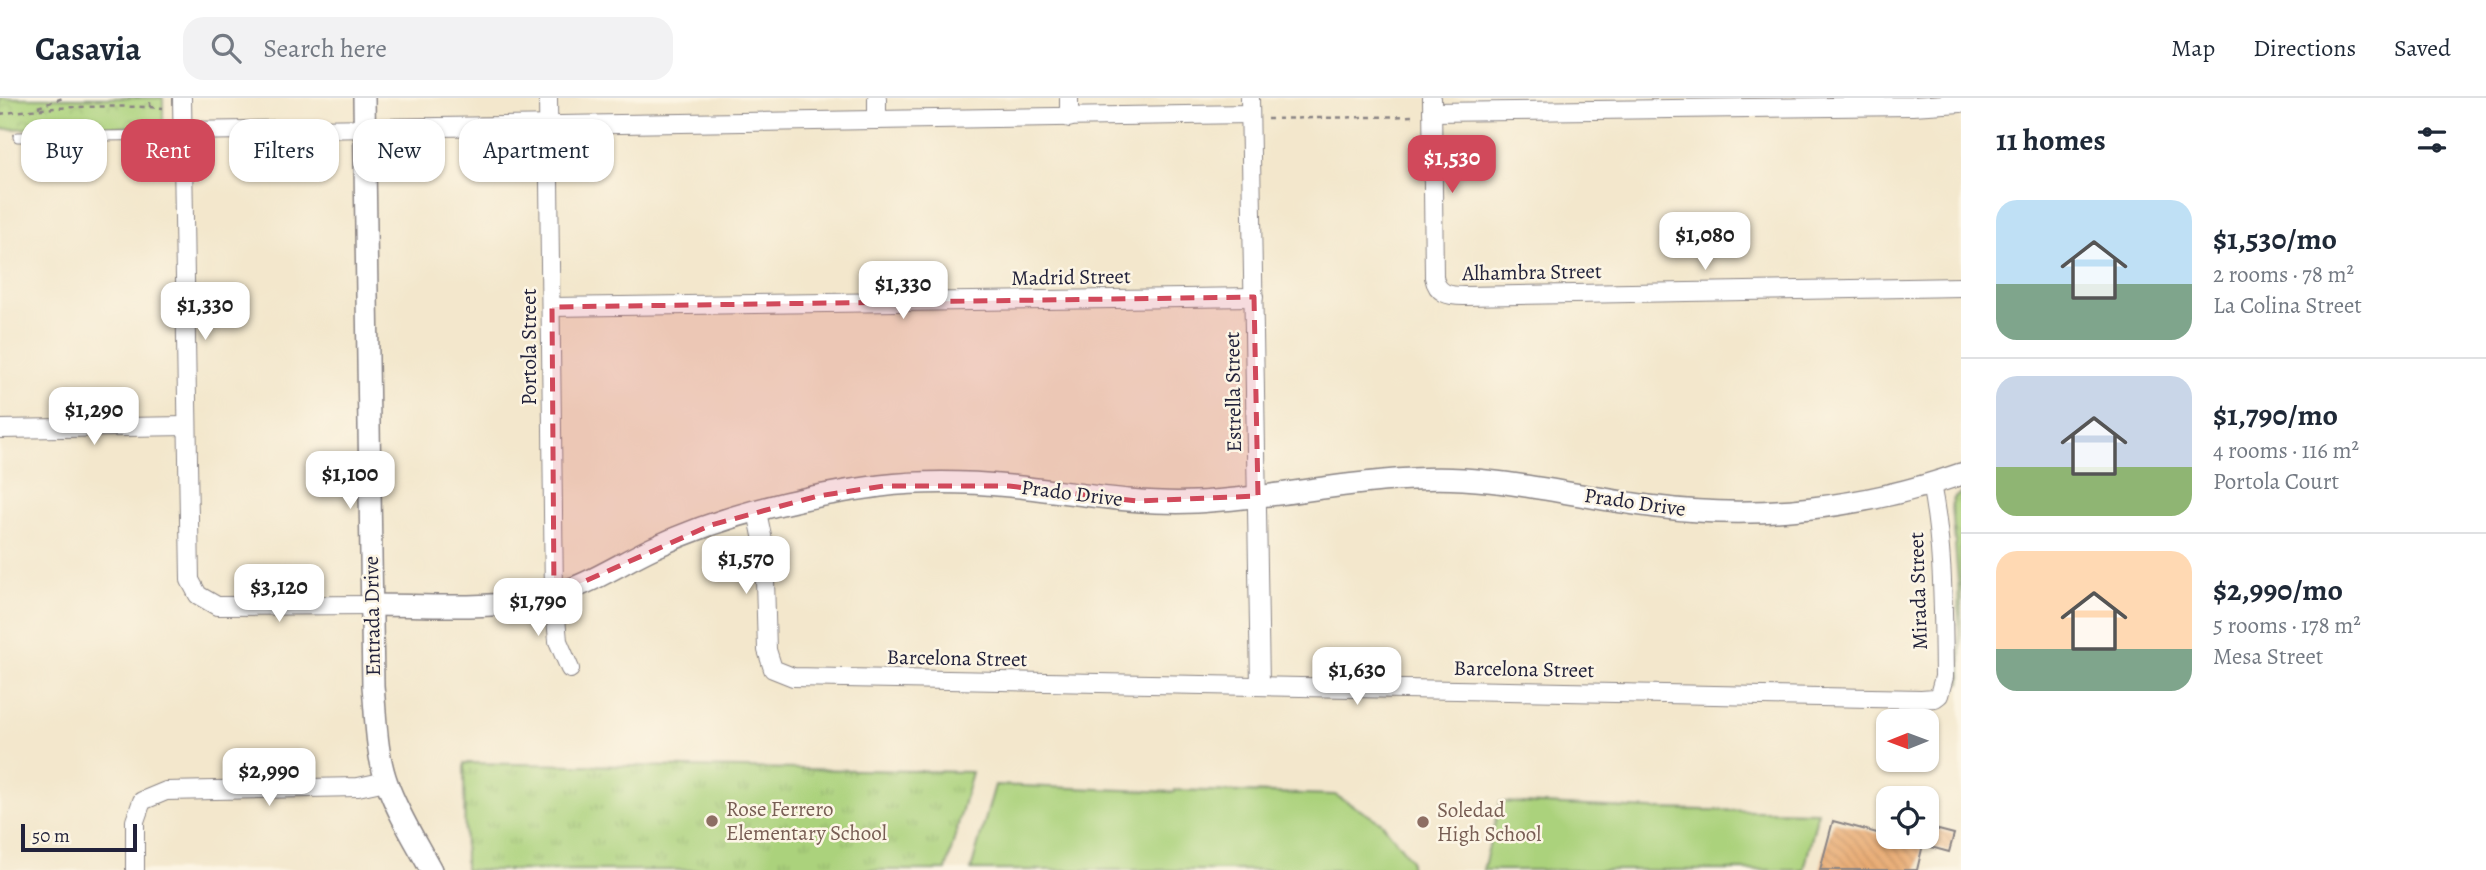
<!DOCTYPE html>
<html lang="en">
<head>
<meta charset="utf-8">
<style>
  body { margin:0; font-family:Alegreya,serif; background:#f2f2f3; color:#1f2937; height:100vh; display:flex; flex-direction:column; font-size:26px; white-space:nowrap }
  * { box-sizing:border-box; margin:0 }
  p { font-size:23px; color:#747a83 }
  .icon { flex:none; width:38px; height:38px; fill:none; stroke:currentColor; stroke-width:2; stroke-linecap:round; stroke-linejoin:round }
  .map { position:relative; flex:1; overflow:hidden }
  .drawer { display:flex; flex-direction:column; background:#fff; width:525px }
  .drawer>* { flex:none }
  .guide { position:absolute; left:21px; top:21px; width:665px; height:63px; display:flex; gap:14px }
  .needle { width:46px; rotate:269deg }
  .fabs { position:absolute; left:1876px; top:611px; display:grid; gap:14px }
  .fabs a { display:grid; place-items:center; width:63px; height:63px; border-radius:14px; background:#fff; box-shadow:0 2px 5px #0004; font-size:35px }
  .scale { position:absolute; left:21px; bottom:18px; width:116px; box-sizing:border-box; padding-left:7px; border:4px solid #22223b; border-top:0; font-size:19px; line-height:24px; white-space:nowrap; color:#22223b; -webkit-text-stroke:5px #fcf5e5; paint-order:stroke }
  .price { position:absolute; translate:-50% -60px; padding:0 16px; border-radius:14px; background:#fff; color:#222; font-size:23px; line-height:46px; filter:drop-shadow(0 2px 4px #0008) }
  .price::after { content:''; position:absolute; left:50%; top:42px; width:21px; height:16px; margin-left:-10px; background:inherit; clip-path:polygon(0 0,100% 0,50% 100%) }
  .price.active { background:#d1495b; color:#fff }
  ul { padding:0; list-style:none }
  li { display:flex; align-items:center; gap:21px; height:175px; padding:0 35px }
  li+li { border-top:2px solid #e0e1e3 }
  li span { display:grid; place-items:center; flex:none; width:196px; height:140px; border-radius:21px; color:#555 }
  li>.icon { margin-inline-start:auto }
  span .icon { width:84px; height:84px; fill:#fffc; stroke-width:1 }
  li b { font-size:30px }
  h2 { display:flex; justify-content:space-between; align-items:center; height:84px; padding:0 35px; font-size:30px }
  .pill { padding:0 24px; border-radius:21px; background:#fff; box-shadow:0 2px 5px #0004; font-size:24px; line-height:63px }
  .pill.active { background:#d1495b; color:#fff }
  header { display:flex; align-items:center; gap:42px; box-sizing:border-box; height:98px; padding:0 35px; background:#fff; border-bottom:2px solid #e0e1e3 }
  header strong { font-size:33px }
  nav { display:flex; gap:38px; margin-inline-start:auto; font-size:24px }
  .search { width:490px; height:63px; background:#f2f2f3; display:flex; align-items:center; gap:18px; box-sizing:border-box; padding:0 24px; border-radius:21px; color:#747a83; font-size:26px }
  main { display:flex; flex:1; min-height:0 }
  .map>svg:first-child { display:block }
  .grass { fill:url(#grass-tufts); stroke:#667a5c; stroke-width:2 }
  .park { fill:url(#park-crowns); stroke:#667a5c; stroke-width:2 }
  .pitch { fill:#abd27c; stroke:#667a5c; stroke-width:2 }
  .building { fill:url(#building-back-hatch) }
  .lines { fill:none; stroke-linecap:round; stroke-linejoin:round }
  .service-casing { stroke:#8a8484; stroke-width:11 }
  .minor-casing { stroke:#8a8484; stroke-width:20 }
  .tertiary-casing { stroke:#8a8484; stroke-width:24 }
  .path { stroke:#8a8484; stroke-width:2.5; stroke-dasharray:5 5; stroke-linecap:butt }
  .service { stroke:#fff; stroke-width:9 }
  .minor { stroke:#fff; stroke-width:18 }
  .tertiary { stroke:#fff; stroke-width:21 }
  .marked { fill:#d1495b; fill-opacity:0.2; stroke:#d1495b; stroke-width:5; stroke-dasharray:14 9; stroke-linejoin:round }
  .education-dot { fill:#8d6e63; stroke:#fcf5e5; stroke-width:2.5 }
  .labels { text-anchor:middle; stroke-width:5; stroke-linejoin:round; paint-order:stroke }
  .street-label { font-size:21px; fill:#22223b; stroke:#fcf5e5 }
  .education-label { font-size:21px; fill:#785e54; stroke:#fcf5e5; text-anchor:start }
</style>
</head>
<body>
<header>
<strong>Casavia</strong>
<div class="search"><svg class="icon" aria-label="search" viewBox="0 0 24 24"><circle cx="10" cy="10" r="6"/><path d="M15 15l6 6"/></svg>Search here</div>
<nav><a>Map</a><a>Directions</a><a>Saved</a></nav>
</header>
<main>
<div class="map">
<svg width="1961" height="772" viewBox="0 0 1961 772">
  <defs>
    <pattern id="grass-tufts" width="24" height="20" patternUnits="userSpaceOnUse" patternTransform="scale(1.75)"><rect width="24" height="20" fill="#abd27c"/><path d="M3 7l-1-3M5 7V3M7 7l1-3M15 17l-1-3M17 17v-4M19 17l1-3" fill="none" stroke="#93b46c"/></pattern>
    <pattern id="park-crowns" width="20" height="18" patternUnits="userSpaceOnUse" patternTransform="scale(1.75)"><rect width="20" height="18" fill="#abd27c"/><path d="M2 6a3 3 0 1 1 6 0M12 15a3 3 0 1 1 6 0" fill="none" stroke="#93b46c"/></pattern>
    <pattern id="building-back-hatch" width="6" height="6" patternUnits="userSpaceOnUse" patternTransform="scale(1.75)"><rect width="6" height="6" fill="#e7a76d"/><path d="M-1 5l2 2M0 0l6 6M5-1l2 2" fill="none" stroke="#c68f5f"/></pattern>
  </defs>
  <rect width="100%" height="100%" fill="#fcf5e5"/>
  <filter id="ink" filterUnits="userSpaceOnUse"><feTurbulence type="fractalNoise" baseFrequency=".0143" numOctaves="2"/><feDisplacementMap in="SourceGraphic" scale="14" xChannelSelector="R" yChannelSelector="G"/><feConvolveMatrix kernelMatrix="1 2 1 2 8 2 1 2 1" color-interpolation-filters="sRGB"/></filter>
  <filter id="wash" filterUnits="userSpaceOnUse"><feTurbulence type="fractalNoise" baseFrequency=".00686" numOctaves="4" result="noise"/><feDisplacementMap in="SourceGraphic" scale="28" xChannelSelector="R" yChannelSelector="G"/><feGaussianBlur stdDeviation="1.57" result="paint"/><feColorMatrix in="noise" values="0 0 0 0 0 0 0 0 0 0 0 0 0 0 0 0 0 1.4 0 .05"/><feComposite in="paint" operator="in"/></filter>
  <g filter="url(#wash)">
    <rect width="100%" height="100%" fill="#f3e7cc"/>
    <path class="grass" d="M 464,665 L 972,674 L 946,772 L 465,772 Z"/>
    <g class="park">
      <path d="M 0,0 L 163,0 L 163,28 L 0,31 Z"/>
      <path d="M 1961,395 L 1961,586 L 1959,571 L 1958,484 L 1952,407 L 1954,400 Z"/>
    </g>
    <g class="pitch">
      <path d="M 995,687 L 1174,694 L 1175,692 L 1335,697 L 1382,725 L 1411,762 L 1411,772 L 971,772 Z"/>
      <path d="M 1500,704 L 1651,711 L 1818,714 L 1804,772 L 1483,772 Z"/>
    </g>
    <g id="blocks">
      <g class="building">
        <path d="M 1833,723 L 1888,738 L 1925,738 L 1917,772 L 1820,772 Z"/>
        <path d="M 1927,729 L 1954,736 L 1949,754 L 1927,748 Z"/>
      </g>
    </g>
  </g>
  <g filter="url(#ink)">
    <use href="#blocks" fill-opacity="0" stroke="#8a8484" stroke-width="2"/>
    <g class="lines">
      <g class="service-casing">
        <path id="service" d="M 18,39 L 183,37"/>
      </g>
      <g class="minor-casing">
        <g id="minor">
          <path d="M 182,0 L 190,482 L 198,497 L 217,508 L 372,507"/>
          <path d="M 548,0 L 554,497 L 558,543 L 570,571"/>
          <path d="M 877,0 L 877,22"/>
          <path d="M 1069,0 L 1069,20"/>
          <path d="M 1250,0 L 1260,588"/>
          <path d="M 1432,0 L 1434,179 C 1437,196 1449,198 1464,198 L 1961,189"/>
          <path d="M 1432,14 L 1912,8 L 1961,5"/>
          <path d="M 182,33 L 1250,16"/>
          <path d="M 552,209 L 1254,199"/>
          <path d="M 0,331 L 187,328"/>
          <path d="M 757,414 L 764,447 L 767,552 L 773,571 L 793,579 L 1921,601 L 1935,600 L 1939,597 L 1944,579 C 1943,514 1944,450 1931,386"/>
          <path d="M 135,772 L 135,723 L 142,703 L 166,693 L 358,689 L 386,683"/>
        </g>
      </g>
      <g class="tertiary-casing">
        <g id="tertiary">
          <path d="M 364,0 L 373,588 C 376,620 376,655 387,685 C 398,716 416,744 431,772"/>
          <path d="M 372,507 C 431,507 493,513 550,498 C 587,488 619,466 653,450 C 723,417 804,398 880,388 C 923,383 968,384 1010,388 C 1072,394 1134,407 1196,404 C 1286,400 1373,376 1463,381 C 1529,385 1592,401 1657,409 C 1759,422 1864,410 1961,376"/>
        </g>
      </g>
      <g class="path">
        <path d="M 38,9 L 63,0"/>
        <path d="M 150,9 L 163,10"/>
        <path d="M 0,16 C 50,8 99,8 150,9 L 150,0"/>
        <path d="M 1267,21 L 1416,18"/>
      </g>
      <use href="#service" class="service"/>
      <use href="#minor" class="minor"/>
      <use href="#tertiary" class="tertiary"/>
    </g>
  </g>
  <path class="marked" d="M 1254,199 L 1258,398 L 1137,403 L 1009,388 L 884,388 L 818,398 L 711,427 L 554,497 L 552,209 Z"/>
  <g class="education-dot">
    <circle cx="712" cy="723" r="7"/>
    <circle cx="1423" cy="724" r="7"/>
  </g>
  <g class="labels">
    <g class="street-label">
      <text transform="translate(1532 174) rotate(-1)" y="7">Alhambra Street</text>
      <text transform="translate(1071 179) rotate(-1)" y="7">Madrid Street</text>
      <text transform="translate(529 249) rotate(-90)" y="7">Portola Street</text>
      <text transform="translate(1233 294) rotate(-91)" y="7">Estrella Street</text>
      <text transform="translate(1072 395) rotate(7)" y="7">Prado Drive</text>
      <text transform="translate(1635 404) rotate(8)" y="7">Prado Drive</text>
      <text transform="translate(1918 493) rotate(-92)" y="7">Mirada Street</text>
      <text transform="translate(372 518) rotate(-91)" y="7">Entrada Drive</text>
      <text transform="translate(957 560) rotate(1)" y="7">Barcelona Street</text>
      <text transform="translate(1524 571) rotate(1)" y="7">Barcelona Street</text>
    </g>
    <g class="education-label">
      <text x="726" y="718">Rose Ferrero<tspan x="726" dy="24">Elementary School</tspan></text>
      <text x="1437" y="719">Soledad<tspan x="1437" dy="24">High School</tspan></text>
    </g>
  </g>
</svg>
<div class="fabs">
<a><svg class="needle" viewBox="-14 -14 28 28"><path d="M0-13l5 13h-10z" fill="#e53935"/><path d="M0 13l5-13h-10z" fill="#747a83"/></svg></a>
<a><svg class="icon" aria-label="locate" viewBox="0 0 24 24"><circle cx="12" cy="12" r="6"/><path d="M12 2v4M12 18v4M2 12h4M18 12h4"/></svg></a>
</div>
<div class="scale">50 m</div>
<b class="price active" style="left:1452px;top:97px">$1,530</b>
<b class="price" style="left:1705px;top:174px">$1,080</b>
<b class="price" style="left:903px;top:223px">$1,330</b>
<b class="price" style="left:205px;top:244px">$1,330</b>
<b class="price" style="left:94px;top:349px">$1,290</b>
<b class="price" style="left:350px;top:413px">$1,100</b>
<b class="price" style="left:746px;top:498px">$1,570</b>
<b class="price" style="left:279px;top:526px">$3,120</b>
<b class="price" style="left:538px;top:540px">$1,790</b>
<b class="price" style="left:1357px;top:609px">$1,630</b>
<b class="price" style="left:269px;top:710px">$2,990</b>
<div class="guide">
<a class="pill">Buy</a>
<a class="pill active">Rent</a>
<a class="pill">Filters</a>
<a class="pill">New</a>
<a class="pill">Apartment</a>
</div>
</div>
<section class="drawer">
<h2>11 homes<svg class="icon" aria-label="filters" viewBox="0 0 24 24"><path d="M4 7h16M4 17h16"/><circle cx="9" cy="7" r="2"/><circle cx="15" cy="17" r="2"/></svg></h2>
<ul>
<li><span style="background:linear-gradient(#bfe0f5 60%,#7fa58c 0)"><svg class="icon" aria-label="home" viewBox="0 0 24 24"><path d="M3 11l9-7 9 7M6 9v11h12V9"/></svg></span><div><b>$1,530/mo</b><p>2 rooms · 78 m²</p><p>La Colina Street</p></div></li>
<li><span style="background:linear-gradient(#c9d6e8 65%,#8fb573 0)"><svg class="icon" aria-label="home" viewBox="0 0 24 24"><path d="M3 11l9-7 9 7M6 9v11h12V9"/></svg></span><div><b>$1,790/mo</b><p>4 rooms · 116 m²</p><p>Portola Court</p></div></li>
<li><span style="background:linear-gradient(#ffd9b3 70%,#7fa58c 0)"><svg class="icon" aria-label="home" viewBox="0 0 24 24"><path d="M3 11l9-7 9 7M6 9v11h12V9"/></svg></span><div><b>$2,990/mo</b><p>5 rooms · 178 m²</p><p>Mesa Street</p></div></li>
</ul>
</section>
</main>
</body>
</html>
